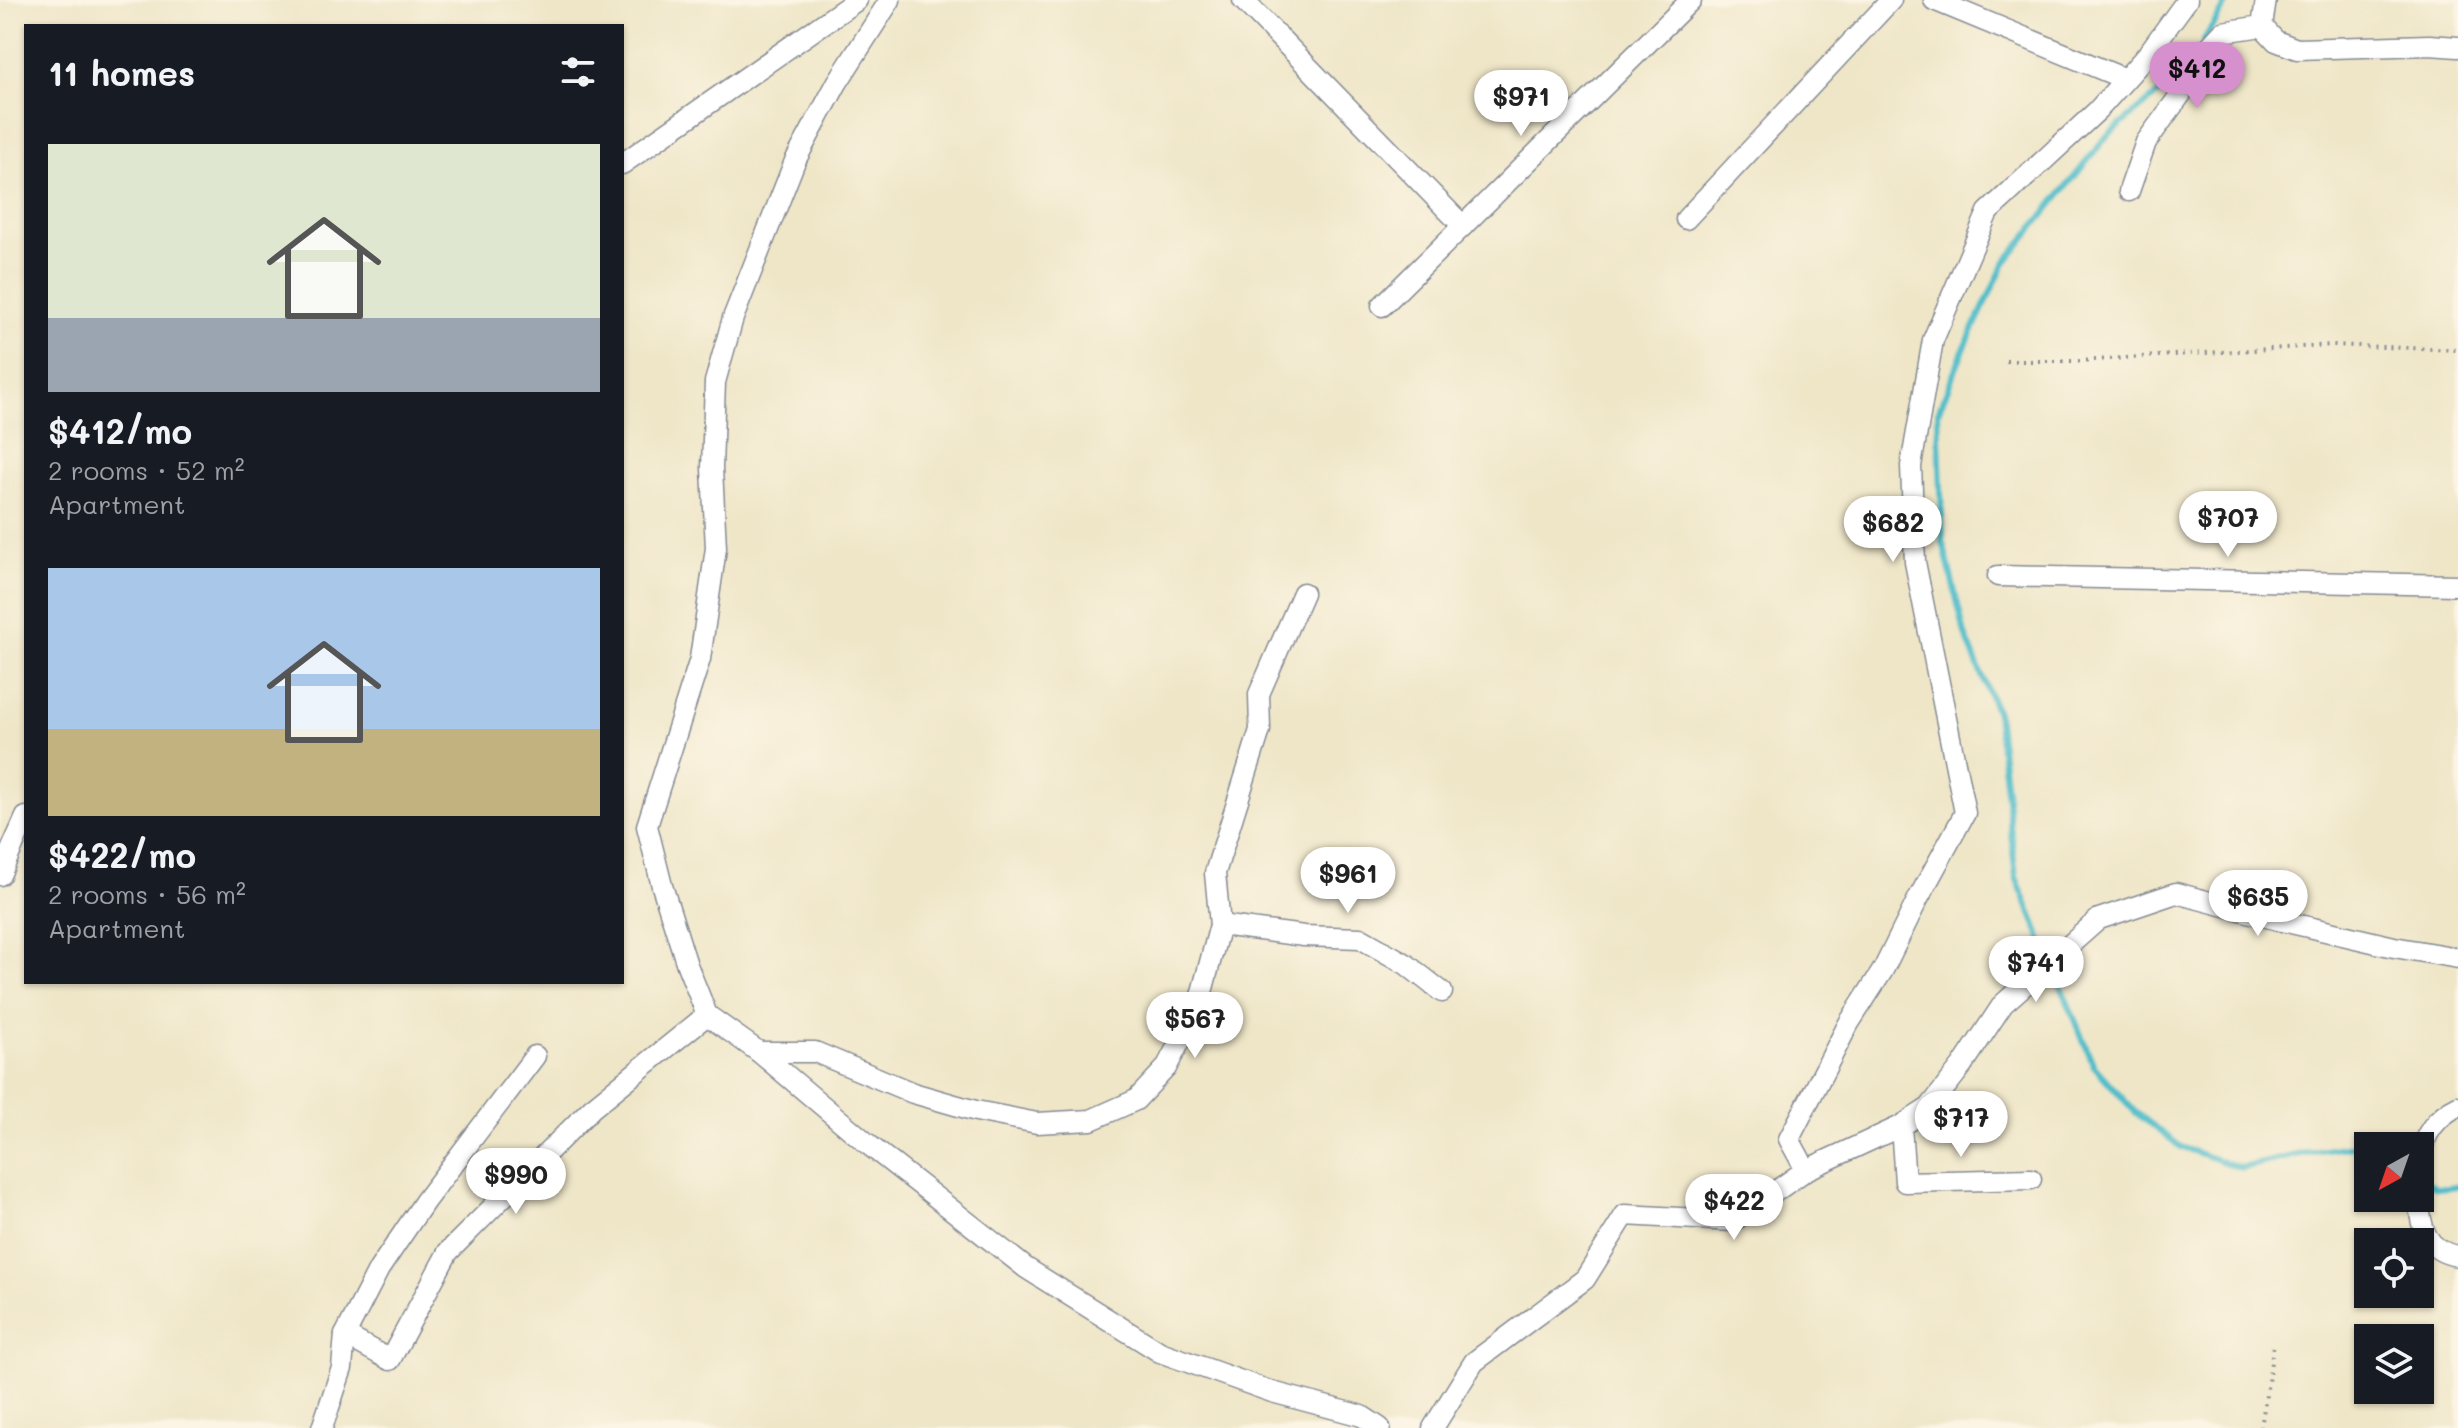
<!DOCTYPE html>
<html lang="en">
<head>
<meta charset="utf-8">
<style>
  body { margin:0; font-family:Mali,sans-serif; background:#242831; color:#f1f3f6; height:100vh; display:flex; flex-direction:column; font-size:30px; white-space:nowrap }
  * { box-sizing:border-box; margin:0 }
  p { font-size:26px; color:#9ea1a6 }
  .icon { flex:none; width:44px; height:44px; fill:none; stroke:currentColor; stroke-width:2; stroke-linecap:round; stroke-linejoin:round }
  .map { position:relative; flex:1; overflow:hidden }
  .sheet { position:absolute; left:24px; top:24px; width:600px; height:960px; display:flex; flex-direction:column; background:#171b24; border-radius:0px; box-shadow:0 2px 6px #0004 }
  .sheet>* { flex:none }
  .needle { width:52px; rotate:220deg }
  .controls { position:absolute; left:2354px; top:1132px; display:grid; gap:16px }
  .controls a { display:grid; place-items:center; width:80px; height:80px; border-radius:0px; background:#171b24; box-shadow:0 2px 6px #0004; font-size:40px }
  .price { position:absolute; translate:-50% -68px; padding:0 18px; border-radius:28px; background:#fff; color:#222; font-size:26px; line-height:52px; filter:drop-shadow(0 2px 4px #0008) }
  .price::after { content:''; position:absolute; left:50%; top:48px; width:24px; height:18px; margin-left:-12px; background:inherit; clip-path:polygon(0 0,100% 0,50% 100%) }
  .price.selected { background:#d690ce; color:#111 }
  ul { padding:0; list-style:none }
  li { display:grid; align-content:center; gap:16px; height:424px; padding:0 24px }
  li span { display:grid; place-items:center; height:248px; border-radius:0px; color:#555 }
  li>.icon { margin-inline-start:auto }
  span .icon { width:144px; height:144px; fill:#fffc; stroke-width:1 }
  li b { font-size:34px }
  h2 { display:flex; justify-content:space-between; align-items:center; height:96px; padding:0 24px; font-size:34px }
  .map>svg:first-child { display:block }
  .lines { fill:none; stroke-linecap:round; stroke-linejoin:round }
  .stream { stroke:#51beca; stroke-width:6 }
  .minor-casing { stroke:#858a93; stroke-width:23 }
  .path { stroke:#858a93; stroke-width:4; stroke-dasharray:2 6; stroke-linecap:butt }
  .minor { stroke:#fff; stroke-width:20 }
</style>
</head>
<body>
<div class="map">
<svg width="2458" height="1428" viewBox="0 0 2458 1428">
  <rect width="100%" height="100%" fill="#fcf5e5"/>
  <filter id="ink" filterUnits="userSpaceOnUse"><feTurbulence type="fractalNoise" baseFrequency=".0125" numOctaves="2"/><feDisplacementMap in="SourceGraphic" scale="16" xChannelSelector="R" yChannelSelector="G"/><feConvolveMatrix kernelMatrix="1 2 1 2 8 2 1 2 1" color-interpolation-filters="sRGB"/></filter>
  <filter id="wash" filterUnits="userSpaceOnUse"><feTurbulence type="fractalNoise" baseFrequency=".006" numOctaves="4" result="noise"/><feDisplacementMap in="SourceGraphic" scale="32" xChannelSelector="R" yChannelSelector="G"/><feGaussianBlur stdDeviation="1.8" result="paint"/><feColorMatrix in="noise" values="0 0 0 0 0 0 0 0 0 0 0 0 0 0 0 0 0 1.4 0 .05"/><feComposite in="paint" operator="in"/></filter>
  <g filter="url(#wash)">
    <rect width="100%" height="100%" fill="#efe6c8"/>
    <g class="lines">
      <g class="stream">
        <path d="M 2203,41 L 2229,0"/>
        <path d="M 2184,66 L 2164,89 L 2108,135 L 2004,264 L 1963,351 L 1938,412 L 1943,542 L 1965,634 L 1997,713 L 2016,877 L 2094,1066 L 2135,1112 L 2181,1147 L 2241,1168 L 2305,1153 L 2359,1145 L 2368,1150"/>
        <path d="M 2420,1179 L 2437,1188 L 2458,1186"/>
      </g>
    </g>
  </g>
  <g filter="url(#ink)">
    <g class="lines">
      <g class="minor-casing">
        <g id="minor">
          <path d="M 890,0 L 837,83 L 795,161 L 733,318 L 715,382 L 712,468 L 716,548 L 700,659 L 647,826 L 662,886 L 687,965 L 707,1015 L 759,1052 L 869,1145 L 1026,1268 L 1160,1352 L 1272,1392 L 1362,1416 L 1380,1428"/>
          <path d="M 1243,0 L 1463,226"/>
          <path d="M 1934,0 L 2125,79"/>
          <path d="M 2262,26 L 2276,41 L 2297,49 L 2429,45 L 2458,47"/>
          <path d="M 2262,26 L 2266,0"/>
          <path d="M 622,164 L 857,0"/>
          <path d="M 2129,191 L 2146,142 L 2181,94 L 2196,61 L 2223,32 L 2262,26"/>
          <path d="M 1686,219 L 1891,0"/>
          <path d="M 1382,306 L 1691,0"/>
          <path d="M 1998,576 L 2458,585"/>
          <path d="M 0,875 L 26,817"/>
          <path d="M 1220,925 L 1304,936 L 1360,938 L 1406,964 L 1442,992"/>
          <path d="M 759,1052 L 815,1052 L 913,1093 L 976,1111 L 1037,1123 L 1091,1120 L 1136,1100 L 1166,1068 L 1198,1007 L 1220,925 L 1215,873 L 1260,730 L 1259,694 L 1303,593"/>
          <path d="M 1901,1126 L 1905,1182 L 2031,1179"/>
          <path d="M 2420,1157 C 2424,1134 2437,1116 2458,1106"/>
          <path d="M 1806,1170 L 1789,1139 L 1849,1023 L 1883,970 L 1918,899 L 1965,813 L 1915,562 L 1911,466 L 1933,340 L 1988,212 L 2097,111 L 2147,55 L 2187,0"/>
          <path d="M 2418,1198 C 2421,1228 2425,1251 2458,1256"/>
          <path d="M 345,1335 L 390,1360 L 448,1252 L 592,1108 L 707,1015"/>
          <path d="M 322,1428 L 342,1368 L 345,1335 L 379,1269 L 425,1201 L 535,1056"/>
          <path d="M 1433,1428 L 1474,1362 L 1585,1279 L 1625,1215 L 1733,1221 L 1806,1170 L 1901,1126 L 1929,1108 L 1962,1066 L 2003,1004 L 2099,919 L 2176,893 L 2278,920 L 2394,947 L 2458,958"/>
        </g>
      </g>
      <g class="path">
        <path d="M 2006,361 L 2078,361 L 2333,345 L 2458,350"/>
        <path d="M 2261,1428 L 2274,1342"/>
      </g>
      <use href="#minor" class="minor"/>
    </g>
  </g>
</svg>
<div class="controls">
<a><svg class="needle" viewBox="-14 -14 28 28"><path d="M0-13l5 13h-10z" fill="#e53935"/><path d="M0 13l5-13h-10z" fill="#9ea1a6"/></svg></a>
<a><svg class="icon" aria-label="locate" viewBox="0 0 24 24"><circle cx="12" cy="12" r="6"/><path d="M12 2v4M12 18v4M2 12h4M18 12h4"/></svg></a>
<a><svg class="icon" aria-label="layers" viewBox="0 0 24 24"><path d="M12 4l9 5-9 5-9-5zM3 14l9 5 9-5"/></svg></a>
</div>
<b class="price selected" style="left:2197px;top:110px">$412</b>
<b class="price" style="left:1521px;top:138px">$971</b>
<b class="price" style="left:2228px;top:559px">$707</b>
<b class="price" style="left:1893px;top:564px">$682</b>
<b class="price" style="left:1348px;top:915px">$961</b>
<b class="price" style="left:2258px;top:938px">$635</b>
<b class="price" style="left:2036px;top:1004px">$741</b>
<b class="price" style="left:1195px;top:1060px">$567</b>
<b class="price" style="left:1961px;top:1159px">$717</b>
<b class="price" style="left:516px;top:1216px">$990</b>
<b class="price" style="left:1734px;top:1242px">$422</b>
<section class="sheet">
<h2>11 homes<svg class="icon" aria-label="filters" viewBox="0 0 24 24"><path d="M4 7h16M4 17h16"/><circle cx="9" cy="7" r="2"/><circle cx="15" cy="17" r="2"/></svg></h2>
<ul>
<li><span style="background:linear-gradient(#dfe7d0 70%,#9aa5b1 0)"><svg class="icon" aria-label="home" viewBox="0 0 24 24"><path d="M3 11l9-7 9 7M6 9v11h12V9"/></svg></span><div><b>$412/mo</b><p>2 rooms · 52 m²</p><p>Apartment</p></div></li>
<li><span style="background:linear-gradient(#a9c7e8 65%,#c2b280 0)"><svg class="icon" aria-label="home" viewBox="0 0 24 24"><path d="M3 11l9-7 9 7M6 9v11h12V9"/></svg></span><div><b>$422/mo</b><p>2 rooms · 56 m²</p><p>Apartment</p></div></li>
</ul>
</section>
</div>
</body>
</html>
